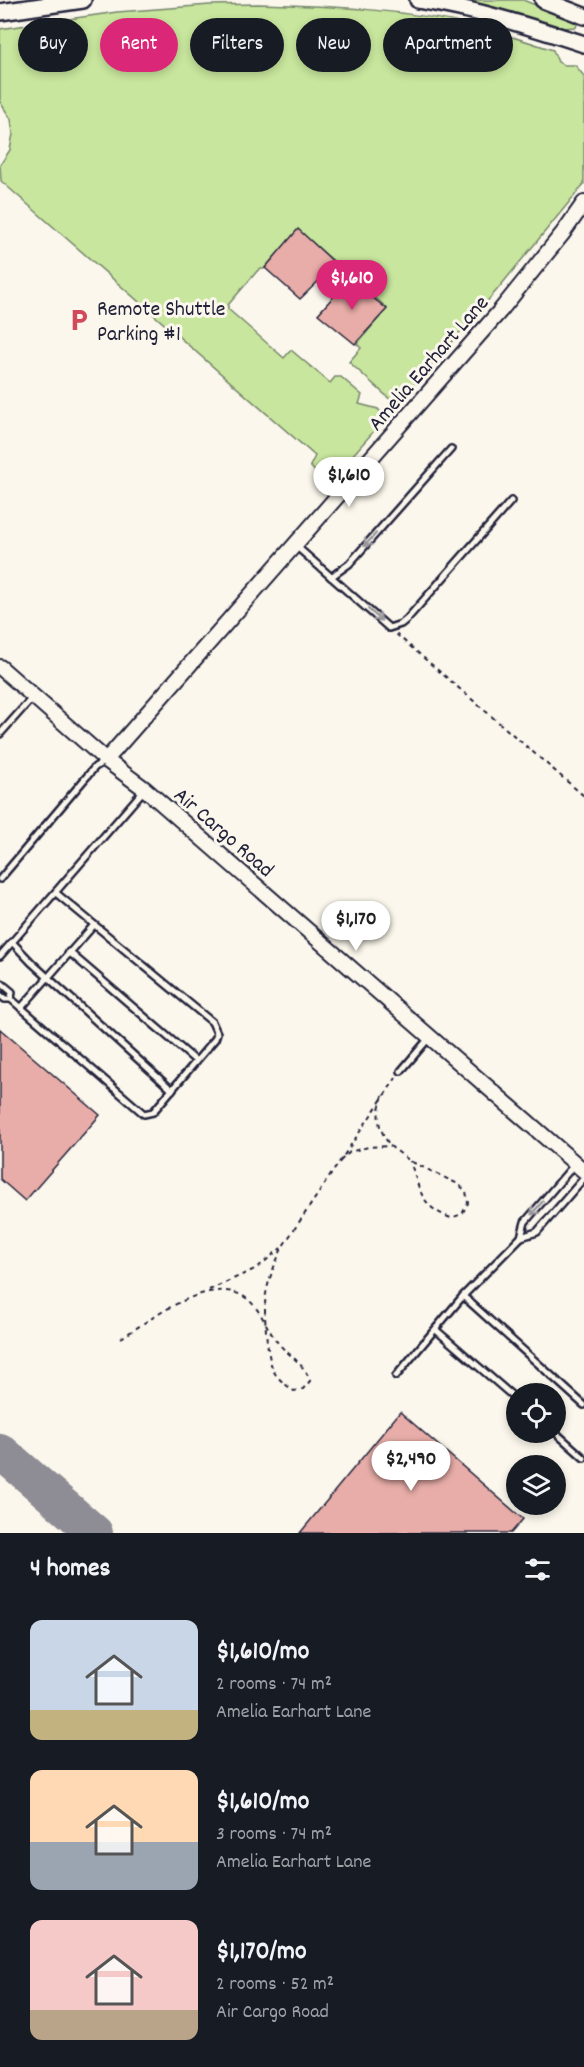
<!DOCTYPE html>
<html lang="en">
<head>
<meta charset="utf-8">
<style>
  body { margin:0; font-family:Dekko,sans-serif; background:#242831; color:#f1f3f6; height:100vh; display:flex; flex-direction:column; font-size:22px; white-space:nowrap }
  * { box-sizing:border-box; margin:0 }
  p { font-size:20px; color:#9ea1a6 }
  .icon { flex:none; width:33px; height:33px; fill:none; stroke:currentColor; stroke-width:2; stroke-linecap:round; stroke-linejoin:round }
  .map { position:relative; height:1533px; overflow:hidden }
  .panel { display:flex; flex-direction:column; background:#171b24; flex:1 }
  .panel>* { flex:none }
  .hud { position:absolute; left:18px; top:18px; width:549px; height:54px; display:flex; gap:12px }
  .tools { position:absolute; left:506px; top:1383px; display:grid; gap:12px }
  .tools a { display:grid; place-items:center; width:60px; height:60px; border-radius:50%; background:#171b24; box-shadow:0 3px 9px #0003; font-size:30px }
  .price { position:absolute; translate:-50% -51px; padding:0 14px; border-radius:21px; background:#fff; color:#222; font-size:20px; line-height:39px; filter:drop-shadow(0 2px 3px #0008) }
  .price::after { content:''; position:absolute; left:50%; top:36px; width:18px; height:14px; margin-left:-9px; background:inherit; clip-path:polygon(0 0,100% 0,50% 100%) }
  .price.current { background:#db2777; color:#fff }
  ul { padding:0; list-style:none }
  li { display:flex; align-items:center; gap:18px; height:150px; padding:0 30px }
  li span { display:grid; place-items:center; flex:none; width:168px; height:120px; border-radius:12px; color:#555 }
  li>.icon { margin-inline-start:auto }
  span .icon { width:72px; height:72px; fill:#fffc; stroke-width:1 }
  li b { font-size:26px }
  h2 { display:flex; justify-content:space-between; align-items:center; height:72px; padding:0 30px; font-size:26px }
  .chip { padding:0 21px; border-radius:27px; background:#171b24; box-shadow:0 3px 9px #0003; font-size:21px; line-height:54px }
  .chip.current { background:#db2777; color:#fff }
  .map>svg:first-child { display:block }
  .green { fill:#c8e69d; stroke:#75846c; stroke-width:1.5 }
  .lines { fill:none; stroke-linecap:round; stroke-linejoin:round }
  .taxiway { stroke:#8e8c94; stroke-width:36 }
  .building { fill:#e8ada8; stroke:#22223b; stroke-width:1.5 }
  .service-casing { stroke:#22223b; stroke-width:10 }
  .tertiary-casing { stroke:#22223b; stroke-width:18 }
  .secondary-casing { stroke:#22223b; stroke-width:20 }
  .path { stroke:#22223b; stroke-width:2; stroke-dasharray:4.5 4.5; stroke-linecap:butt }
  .service { stroke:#fbf7ec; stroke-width:5 }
  .tertiary { stroke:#fbf7ec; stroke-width:14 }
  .secondary { stroke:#fbf7ec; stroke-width:15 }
  .oneway { stroke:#99979c }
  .labels { text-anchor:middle; stroke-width:6; stroke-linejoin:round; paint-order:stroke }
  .poi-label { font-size:22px; fill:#22223b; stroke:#fbf7ec; text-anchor:start }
  .street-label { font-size:22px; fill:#22223b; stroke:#fbf7ec }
</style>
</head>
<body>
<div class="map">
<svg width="584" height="1533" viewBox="0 0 584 1533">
  <rect width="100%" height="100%" fill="#fbf7ec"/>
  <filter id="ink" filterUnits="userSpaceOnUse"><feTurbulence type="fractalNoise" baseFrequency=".0167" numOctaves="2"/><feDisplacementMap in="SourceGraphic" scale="12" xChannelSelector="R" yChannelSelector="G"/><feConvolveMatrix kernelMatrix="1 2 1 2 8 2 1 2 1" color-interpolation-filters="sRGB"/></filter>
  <g filter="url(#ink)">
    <g class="green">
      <path d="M 465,0 L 523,0 L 578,22 L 576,27 L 562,28 Z"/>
      <path d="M 258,4 C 330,6 403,9 473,26 C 500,33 527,41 553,50 L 558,62 L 564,65 L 575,65 L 584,76 L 584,184 L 497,290 L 398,403 L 392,401 L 349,362 L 361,348 L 357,344 L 387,308 L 298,230 L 264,269 L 259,269 L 228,305 L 228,309 L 284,358 L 291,350 L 330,383 L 335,377 L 341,377 L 362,395 L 359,404 L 378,409 L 383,415 L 382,422 L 329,482 L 324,481 L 310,466 L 315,456 L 1,181 L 0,165 L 10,150 L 13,134 L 11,119 L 0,102 L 0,29 L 117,12 L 210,5 Z"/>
    </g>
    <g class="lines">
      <path class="taxiway" d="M 0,1451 L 95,1533"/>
    </g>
    <g class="building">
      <path d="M 298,229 L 336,264 L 300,299 L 265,268 Z"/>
      <path d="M 349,279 L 387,309 L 355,344 L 318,314 Z"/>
      <path d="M 0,1029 L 100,1115 L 25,1201 L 0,1179 Z"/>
      <path d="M 400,1412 L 523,1519 L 511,1533 L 300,1533 Z"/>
    </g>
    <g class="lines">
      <g class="service-casing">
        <g id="service">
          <path d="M 296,546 L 389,628 L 401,624 L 407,619 L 511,501"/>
          <path d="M 331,577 L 349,564 L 451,449"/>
          <path d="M 0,734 L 32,698"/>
          <path d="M 0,879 L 83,781 L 95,767 L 105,761"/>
          <path d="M 12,942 L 32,963 L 172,1090"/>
          <path d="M 69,952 L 196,1061"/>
          <path d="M 0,956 L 144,790"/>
          <path d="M 0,982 L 12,992 L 11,999 L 5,999 L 0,995"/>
          <path d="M 11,999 L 144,1114 L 153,1112 L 215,1039 L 217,1033 L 212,1022 L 56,893"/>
          <path d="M 21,1008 L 94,925"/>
          <path d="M 401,1071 L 429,1038"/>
          <path d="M 574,1165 L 525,1222 L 521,1237 L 537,1232 L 584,1178"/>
          <path d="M 463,1296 L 584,1405"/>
          <path d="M 436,1330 L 516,1399"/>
          <path d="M 396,1376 L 463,1296 L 521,1237"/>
          <path d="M 555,1432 L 584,1458"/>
        </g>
      </g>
      <g class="tertiary-casing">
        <g id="tertiary">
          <path d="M 0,667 L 106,760 L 145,789 L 584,1171"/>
          <path d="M 106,760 L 500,311 L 563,233 L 584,203"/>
        </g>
      </g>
      <g class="secondary-casing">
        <g id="secondary">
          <path d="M 418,0 C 475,9 529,26 584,44"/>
          <path d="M 543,0 L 584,16"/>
          <path d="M 0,12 L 83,0"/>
        </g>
      </g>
      <g class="path">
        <path d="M 396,634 L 584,796"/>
        <path d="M 383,1096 C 375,1117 378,1127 390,1146"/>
        <path d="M 340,1161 L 350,1152 L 368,1147 L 390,1146 L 410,1161 L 458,1184 L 466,1191 L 468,1203 L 462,1214 L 451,1218 C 420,1207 420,1189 410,1161"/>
        <path d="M 209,1290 L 257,1268 L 281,1248"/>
        <path d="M 121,1338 C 152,1319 210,1273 246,1298 C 261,1309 266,1328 278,1343 C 289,1356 304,1363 310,1381 L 303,1389 L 294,1391 C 286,1385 279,1380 274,1372 C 267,1360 263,1309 266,1294 C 269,1277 276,1262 283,1246 L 396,1078"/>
      </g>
      <use href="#service" class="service"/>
      <use href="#tertiary" class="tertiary"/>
      <use href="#secondary" class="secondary"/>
    </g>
    <defs><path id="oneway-shaft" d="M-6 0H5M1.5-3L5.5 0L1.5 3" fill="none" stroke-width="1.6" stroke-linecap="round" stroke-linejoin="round" transform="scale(1.5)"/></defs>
    <g class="oneway">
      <use href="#oneway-shaft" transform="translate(370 540) rotate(132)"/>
      <use href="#oneway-shaft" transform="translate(375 615) rotate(41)"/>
      <use href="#oneway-shaft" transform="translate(537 1208) rotate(131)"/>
    </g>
  </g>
  <defs>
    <g id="parking-bare" transform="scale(1.8)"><path d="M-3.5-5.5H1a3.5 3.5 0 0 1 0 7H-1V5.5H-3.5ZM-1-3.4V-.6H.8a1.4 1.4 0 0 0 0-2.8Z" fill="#d1495b" stroke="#fbf7ec" stroke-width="2.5" paint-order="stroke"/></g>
  </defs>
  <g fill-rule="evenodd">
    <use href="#parking-bare" x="79" y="320"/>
  </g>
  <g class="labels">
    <g class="poi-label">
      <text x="97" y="315">Remote Shuttle<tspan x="97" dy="25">Parking #1</tspan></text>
    </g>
    <g class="street-label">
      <text transform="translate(427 362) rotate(-49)" y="8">Amelia Earhart Lane</text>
      <text transform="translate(225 831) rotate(41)" y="8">Air Cargo Road</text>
    </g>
  </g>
</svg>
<div class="tools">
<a><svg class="icon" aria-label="locate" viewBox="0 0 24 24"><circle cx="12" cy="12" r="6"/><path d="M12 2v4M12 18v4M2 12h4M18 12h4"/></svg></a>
<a><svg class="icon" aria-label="layers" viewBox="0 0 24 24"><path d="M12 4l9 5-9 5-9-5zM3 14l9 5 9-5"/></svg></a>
</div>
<b class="price current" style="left:352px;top:311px">$1,610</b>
<b class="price" style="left:349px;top:508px">$1,610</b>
<b class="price" style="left:356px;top:952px">$1,170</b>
<b class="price" style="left:411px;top:1492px">$2,490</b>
<div class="hud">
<a class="chip">Buy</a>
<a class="chip current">Rent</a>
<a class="chip">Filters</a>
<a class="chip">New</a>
<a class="chip">Apartment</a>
</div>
</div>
<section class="panel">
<h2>4 homes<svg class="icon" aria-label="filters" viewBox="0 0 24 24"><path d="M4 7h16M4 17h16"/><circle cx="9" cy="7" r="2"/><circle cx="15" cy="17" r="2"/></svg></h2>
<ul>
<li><span style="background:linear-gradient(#c9d6e8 75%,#c2b280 0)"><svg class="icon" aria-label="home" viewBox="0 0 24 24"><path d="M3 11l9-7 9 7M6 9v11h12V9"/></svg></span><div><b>$1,610/mo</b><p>2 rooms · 74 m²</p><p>Amelia Earhart Lane</p></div></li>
<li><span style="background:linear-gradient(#ffd9b3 60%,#9aa5b1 0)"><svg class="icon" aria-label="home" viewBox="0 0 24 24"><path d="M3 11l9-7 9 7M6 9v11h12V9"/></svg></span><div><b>$1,610/mo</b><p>3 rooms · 74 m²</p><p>Amelia Earhart Lane</p></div></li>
<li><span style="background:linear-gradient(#f6c9c9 75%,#b9a48a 0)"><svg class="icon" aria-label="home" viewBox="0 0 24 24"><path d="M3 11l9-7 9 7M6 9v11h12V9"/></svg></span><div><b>$1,170/mo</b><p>2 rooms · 52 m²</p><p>Air Cargo Road</p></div></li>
</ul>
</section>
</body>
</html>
